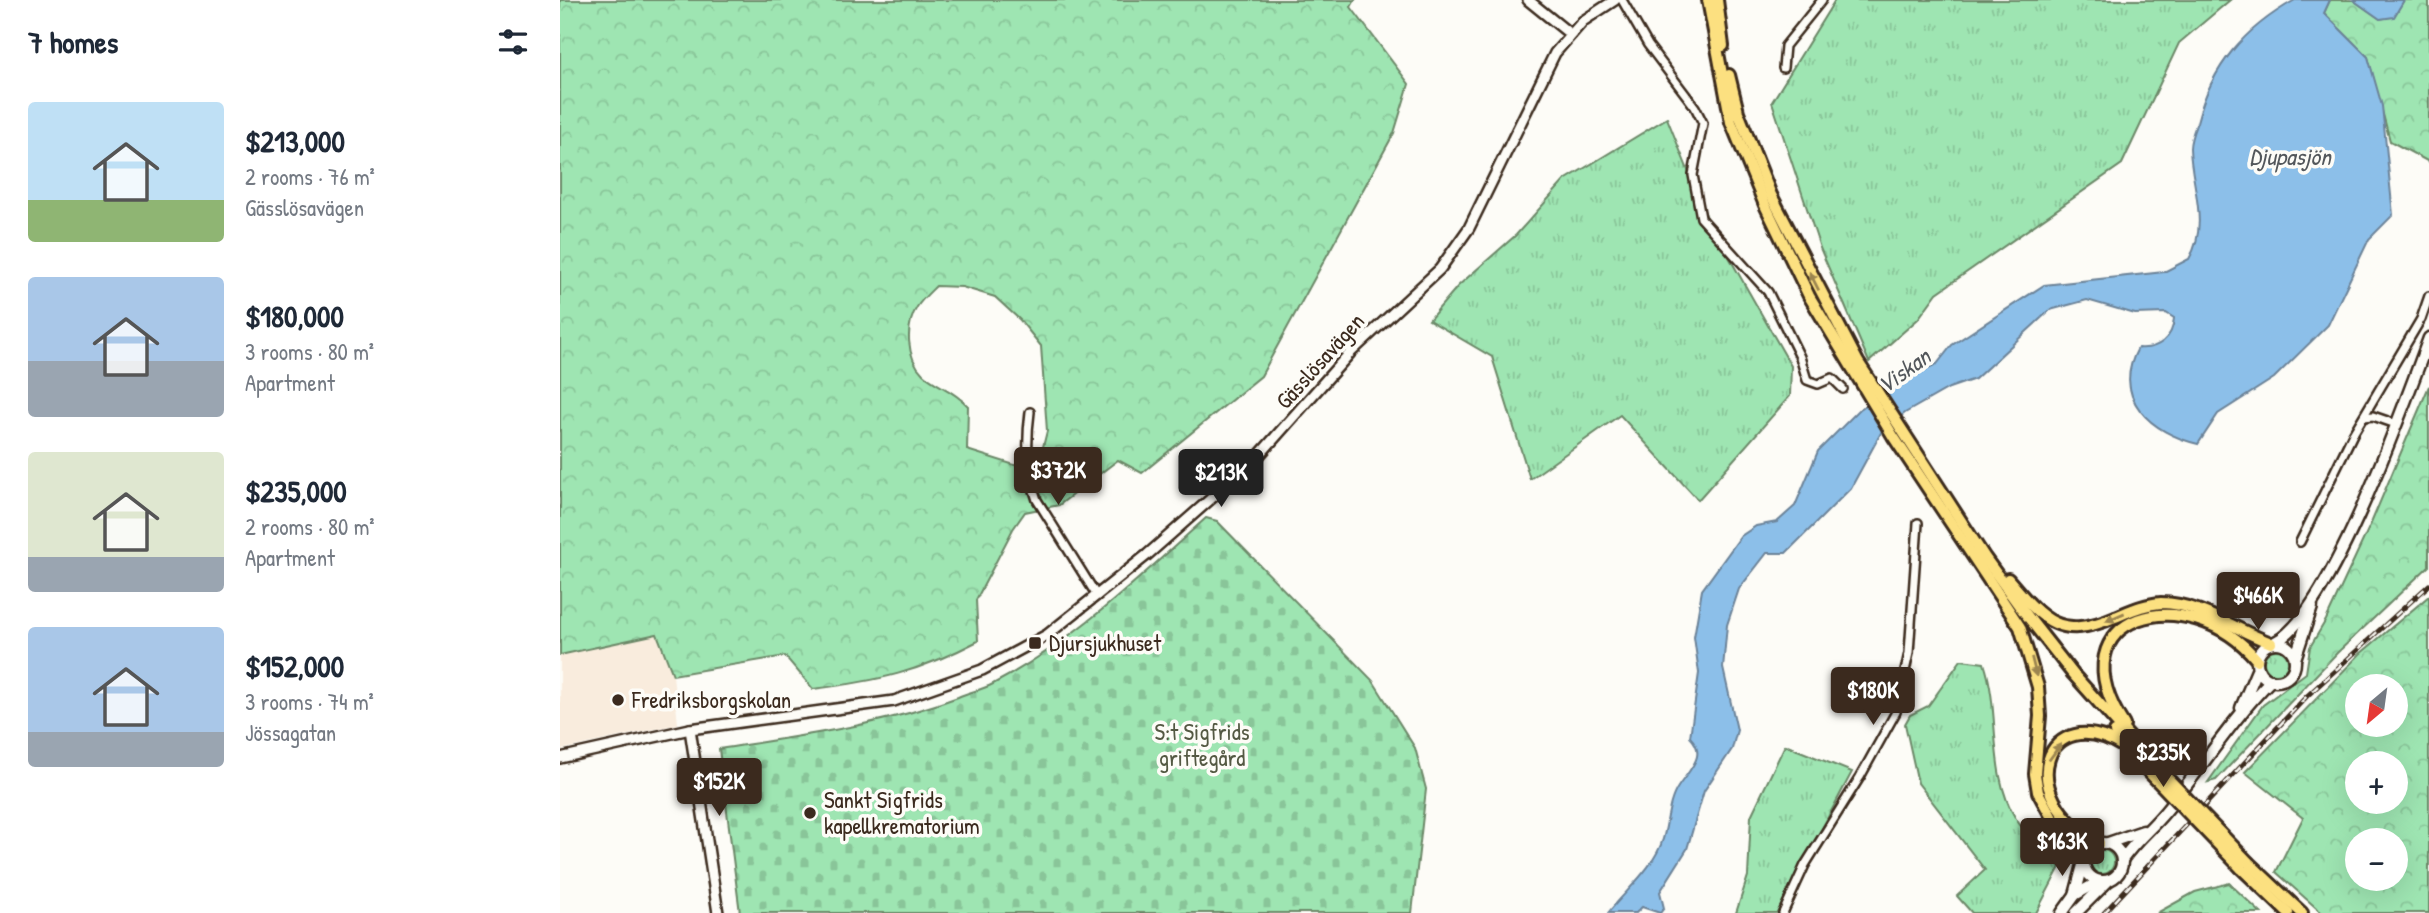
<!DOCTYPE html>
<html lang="en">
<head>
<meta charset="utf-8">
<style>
  body { margin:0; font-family:"Patrick Hand",sans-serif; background:#f6f6f7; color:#1f2937; height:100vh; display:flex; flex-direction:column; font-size:26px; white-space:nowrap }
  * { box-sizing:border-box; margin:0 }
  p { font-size:23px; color:#747a83 }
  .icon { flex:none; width:38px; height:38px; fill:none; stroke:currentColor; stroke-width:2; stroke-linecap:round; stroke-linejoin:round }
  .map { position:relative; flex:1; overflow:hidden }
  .sheet { display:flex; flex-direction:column; background:#fff; width:560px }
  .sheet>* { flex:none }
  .needle { width:46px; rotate:209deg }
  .fabs { position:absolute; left:1785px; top:674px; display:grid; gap:14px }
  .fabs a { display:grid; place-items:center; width:63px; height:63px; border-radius:50%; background:#fff; box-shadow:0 7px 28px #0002; font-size:35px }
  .price { position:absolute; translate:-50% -60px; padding:0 16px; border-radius:7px; background:#3b2a1e; color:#fff; font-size:23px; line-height:46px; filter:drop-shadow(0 2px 4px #0008) }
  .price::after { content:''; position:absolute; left:50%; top:42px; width:21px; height:16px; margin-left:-10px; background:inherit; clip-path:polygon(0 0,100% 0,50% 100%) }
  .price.active { background:#222; color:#fff }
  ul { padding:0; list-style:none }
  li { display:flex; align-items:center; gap:21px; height:175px; padding:0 28px }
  li span { display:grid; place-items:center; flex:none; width:196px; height:140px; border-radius:7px; color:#555 }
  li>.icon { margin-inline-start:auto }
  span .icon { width:84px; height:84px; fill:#fffc; stroke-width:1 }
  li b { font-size:30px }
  h2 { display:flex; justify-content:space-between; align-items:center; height:84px; padding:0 28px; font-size:30px }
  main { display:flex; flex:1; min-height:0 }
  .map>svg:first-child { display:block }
  .built { fill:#f9ecdd }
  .grass { fill:url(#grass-tufts); stroke:#6c8868; stroke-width:2 }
  .forest { fill:url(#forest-crowns); stroke:#6c8868; stroke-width:2; fill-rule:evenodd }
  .cemetery { fill:url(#cemetery-stones); stroke:#6c8868; stroke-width:2 }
  .water { fill:#8cbfe9; stroke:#6c8398; stroke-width:2 }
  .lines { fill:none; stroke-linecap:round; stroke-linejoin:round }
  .minor-casing { stroke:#3b2a1e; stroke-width:12 }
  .tertiary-casing { stroke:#3b2a1e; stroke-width:14 }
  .secondary-casing { stroke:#3b2a1e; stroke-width:15 }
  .primary-casing { stroke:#3b2a1e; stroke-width:16 }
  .minor { stroke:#fdfcf7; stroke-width:7 }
  .tertiary { stroke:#fdfcf7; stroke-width:9 }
  .secondary { stroke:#fdfcf7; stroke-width:10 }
  .primary { stroke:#fce080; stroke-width:10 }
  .rail-casing { stroke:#3b2a1e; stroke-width:5 }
  .rail { stroke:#fdfcf7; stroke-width:2.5; stroke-dasharray:8; stroke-linecap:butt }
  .primary-bridge-casing { stroke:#3b2a1e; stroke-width:16; stroke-linecap:butt }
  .primary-bridge { stroke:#fce080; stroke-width:10 }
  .oneway { fill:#9c854f }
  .poi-dot { fill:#3b2a1e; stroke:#fdfcf7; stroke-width:2.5 }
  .labels { text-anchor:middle; stroke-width:7; stroke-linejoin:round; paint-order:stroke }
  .street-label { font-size:23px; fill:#3b2a1e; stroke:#fdfcf7 }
  .poi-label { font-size:23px; fill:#3b2a1e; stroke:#fdfcf7; text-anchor:start }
  .park-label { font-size:23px; fill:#545943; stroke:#fdfcf7 }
  .water-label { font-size:24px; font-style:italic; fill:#53575b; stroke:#fdfcf7 }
</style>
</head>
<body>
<main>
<section class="sheet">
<h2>7 homes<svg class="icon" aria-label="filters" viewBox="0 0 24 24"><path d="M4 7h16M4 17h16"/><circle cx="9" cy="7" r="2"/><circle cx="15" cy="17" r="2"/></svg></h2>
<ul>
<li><span style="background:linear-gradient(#bfe0f5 70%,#8fb573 0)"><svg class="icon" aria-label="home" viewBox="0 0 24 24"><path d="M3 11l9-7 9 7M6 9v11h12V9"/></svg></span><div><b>$213,000</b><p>2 rooms · 76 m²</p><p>Gässlösavägen</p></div></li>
<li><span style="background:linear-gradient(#a9c7e8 60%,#9aa5b1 0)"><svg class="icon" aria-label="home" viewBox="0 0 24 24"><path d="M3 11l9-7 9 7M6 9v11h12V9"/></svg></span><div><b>$180,000</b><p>3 rooms · 80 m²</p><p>Apartment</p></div></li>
<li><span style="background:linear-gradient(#dfe7d0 75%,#9aa5b1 0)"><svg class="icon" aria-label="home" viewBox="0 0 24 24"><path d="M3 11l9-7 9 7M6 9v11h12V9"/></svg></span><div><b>$235,000</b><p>2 rooms · 80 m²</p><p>Apartment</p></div></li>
<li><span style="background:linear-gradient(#a9c7e8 75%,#9aa5b1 0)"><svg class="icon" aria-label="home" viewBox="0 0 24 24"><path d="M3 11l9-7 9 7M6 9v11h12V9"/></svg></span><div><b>$152,000</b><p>3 rooms · 74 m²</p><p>Jössagatan</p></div></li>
</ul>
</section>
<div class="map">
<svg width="1869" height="913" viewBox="0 0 1869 913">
  <defs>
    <pattern id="grass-tufts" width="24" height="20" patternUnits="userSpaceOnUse" patternTransform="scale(1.75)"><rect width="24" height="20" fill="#9ee5b2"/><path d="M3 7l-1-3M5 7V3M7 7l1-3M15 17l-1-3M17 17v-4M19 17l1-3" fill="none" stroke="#89c599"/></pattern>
    <pattern id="forest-crowns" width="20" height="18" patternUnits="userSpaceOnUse" patternTransform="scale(1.75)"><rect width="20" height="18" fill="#9ee5b2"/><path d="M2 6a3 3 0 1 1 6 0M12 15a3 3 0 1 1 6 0" fill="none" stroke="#89c599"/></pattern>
    <pattern id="cemetery-stones" width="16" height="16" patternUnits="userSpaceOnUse" patternTransform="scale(1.75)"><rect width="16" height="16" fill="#9ee5b2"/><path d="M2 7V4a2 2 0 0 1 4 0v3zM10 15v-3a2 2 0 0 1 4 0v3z" fill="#89c599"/></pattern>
  </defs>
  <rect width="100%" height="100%" fill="#fdfcf7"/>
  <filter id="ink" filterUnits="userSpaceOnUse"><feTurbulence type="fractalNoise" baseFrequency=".0143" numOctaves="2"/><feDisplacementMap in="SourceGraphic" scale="14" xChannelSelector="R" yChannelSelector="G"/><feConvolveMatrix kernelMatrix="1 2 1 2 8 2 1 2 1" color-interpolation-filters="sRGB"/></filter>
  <g filter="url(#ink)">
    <path class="built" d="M 98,634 L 113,675 L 118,724 L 0,750 L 0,655 Z"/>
    <g class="grass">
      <path d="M 1275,0 L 1670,0 L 1619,43 L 1562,164 L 1377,293 L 1358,319 L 1309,362 L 1260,248 L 1212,102 Z"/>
      <path d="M 1107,118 L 1148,220 L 1231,366 L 1230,396 L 1138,500 L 1060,415 L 970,479 L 932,357 L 869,320 L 898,286 L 956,235 L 1005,180 Z"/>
      <circle cx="1716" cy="662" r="12"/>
      <path d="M 1401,660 L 1424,663 C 1441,713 1427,772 1456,819 C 1467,837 1486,852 1500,867 L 1476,913 L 1412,913 L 1397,896 L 1425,870 L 1358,783 L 1345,724 L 1350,715 L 1368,706 Z"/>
      <path d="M 1225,745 L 1292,772 L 1217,913 L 1176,913 L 1188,876 L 1191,816 Z"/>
      <circle cx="1542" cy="862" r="12"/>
    </g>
    <g class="forest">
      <path d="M 0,0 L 795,0 L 791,7 L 849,84 L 834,133 L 701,376 L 582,473 L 558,460 L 499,505 L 465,512 L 453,529 L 416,600 L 418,641 C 359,672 319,681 253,689 L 225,656 L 113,675 L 97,634 L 0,655 ZM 376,286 L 402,287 L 435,297 L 460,320 L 481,346 L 487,431 L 475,479 L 464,478 L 458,466 L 407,450 L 408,406 C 392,389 376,386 363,374 C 346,357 345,326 357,307 C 362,299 370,292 376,286 Z"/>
      <path d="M 1770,0 L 1793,0 L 1820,19 L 1834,16 L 1844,0 L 1869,0 L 1869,162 L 1830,141 L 1808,57 L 1764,13 Z"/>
      <path d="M 1869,386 L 1869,566 L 1777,653 L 1656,780 L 1648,782 L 1703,705 L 1746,673 L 1750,647 L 1766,620 L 1812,521 Z"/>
      <path d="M 1869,596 L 1869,913 L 1762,913 L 1716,872 L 1743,818 L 1685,772 L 1800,654 ZM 1797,686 L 1836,686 L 1836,724 L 1797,724 ZM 1797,763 L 1836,763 L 1836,802 L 1797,802 ZM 1797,840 L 1836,840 L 1836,878 L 1797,878 Z"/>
      <path d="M 1669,883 L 1701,913 L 1597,913 L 1635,892 Z"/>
    </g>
    <path class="cemetery" d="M 646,518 L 657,521 L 813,681 L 855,748 L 866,789 L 852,913 L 180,913 L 159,749 C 240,736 321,726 398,697 C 409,692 422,690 433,684 C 513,642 579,578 646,518 Z"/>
    <g class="water">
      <path d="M 1735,0 L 1770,0 L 1764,13 L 1808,57 L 1822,106 L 1833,215 L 1809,239 L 1768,325 L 1714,378 L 1658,414 L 1638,444 C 1591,433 1551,398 1578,348 C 1598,350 1613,338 1614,318 L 1606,313 L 1575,314 L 1527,300 L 1490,310 L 1415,379 L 1389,388 L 1345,413 L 1322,431 L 1291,488 L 1226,553 L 1207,553 L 1179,589 L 1167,625 L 1163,668 L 1177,730 L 1172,749 L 1144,791 L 1127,849 L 1100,892 L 1104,908 L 1100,913 L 1082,907 L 1076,913 L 1048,913 C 1066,890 1094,868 1103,839 C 1108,823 1108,802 1118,787 C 1129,770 1148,755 1130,737 L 1139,673 L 1134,637 L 1142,590 L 1181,536 L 1196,526 L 1217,522 L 1235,506 L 1258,451 L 1300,409 L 1352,375 L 1377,364 L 1392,345 L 1484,285 L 1604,272 L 1629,259 C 1650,223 1631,186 1630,148 C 1630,140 1634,130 1637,122 C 1652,65 1684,29 1735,0 Z"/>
      <path d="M 1793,0 L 1844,0 L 1834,17 L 1820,19 Z"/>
    </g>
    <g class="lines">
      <g class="minor-casing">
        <g id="minor">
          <path d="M 1062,0 L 1088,45 L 1135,107 L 1143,123 L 1133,175 L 1141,218 L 1208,292 L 1240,357 L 1247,380 L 1258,384 L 1272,378 L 1283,389"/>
          <path d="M 1223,68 L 1225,46 L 1262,0"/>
          <path d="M 470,412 C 466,442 466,471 477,500 L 537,596"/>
          <path d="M 1804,417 L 1813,416 L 1836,424"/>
          <path d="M 1740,542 L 1793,434 L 1861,319 L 1869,296"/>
          <path d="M 1223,913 L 1245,865 L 1300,777 L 1336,712 L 1349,653 L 1358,523"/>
        </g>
      </g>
      <g class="tertiary-casing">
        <g id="tertiary">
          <path d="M 968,0 L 1010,34"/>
          <path d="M 130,729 L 158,913"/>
          <path d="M 0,758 L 130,729 L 334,701 L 422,670 L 487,635 L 587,555 L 695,460 L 790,353 L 880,269 L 909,228 L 995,53 L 1023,21 L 1055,0"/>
        </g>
      </g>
      <g class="secondary-casing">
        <g id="secondary">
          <path d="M 1715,642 C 1769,617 1846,400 1869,338"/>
          <circle cx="1716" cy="662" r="19"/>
          <path d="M 1735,659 L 1752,607"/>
          <path d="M 1681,708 L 1698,668"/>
          <circle cx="1543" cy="862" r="19"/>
          <path d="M 1548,843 L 1583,831"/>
          <path d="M 1562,860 C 1575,841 1591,829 1605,812 C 1642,768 1671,720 1711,680"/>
          <path d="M 1515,895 L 1523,865"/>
          <path d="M 1502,913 L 1515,895 L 1540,881"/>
          <path d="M 1516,913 L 1548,881"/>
        </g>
      </g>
      <g class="primary-casing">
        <g id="primary">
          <path d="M 1148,0 L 1171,122 L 1205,205 L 1249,296 L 1333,436 L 1460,627 L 1478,687 L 1480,716 L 1475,774 L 1478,792 L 1492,818 L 1524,858"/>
          <path d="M 1157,0 L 1163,46"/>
          <path d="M 1169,75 L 1178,112 L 1211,195 L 1298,362 L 1425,558 L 1461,608 L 1513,674 L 1591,761"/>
          <path d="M 1448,579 C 1483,620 1499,641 1555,617 C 1570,611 1585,604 1601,603 C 1640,603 1675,630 1711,643"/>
          <path d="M 1564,725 C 1492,614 1628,577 1697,660"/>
          <path d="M 1555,732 L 1584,767"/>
          <path d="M 1539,843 C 1450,795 1486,699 1564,747"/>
          <path d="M 1689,863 L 1742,913"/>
          <path d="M 1681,868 L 1728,913"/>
        </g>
      </g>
      <use href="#minor" class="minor"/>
      <use href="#tertiary" class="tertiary"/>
      <use href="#secondary" class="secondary"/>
      <use href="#primary" class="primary"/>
      <g class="rail-casing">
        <path id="rail" d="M 1544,913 L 1747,696 L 1869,585"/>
      </g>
      <use href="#rail" class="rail"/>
      <g class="primary-bridge-casing">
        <g id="primary-bridge">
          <path d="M 1591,761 L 1689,863"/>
          <path d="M 1584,767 L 1681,868"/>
        </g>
      </g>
      <use href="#primary-bridge" class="primary-bridge"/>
    </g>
    <defs><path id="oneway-solid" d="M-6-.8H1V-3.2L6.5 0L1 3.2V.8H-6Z" transform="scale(1.75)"/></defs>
    <g class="oneway">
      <use href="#oneway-solid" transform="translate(1254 281) rotate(-117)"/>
      <use href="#oneway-solid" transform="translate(1555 617) rotate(157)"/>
      <use href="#oneway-solid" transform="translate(1474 667) rotate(76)"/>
      <use href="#oneway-solid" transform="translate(1495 752) rotate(-54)"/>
    </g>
  </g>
  <g class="poi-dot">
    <rect x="468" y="636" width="14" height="14" rx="3.5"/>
    <circle cx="58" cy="700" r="7"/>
    <circle cx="250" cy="813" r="7"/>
  </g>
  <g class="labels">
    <g class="street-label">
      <text transform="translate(760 361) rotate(-48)" y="8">Gässlösavägen</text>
    </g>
    <g class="poi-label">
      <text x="489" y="651">Djursjukhuset</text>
      <text x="72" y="708">Fredriksborgskolan</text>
      <text x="264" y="808">Sankt Sigfrids<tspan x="264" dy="26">kapellkrematorium</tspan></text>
    </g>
    <g class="park-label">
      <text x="642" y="740">S:t Sigfrids<tspan x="642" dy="26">griftegård</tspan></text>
    </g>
    <g class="water-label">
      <text x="1730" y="165">Djupasjön</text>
      <text transform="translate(1344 371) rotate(-36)" y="8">Viskan</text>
    </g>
  </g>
</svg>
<div class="fabs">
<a><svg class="needle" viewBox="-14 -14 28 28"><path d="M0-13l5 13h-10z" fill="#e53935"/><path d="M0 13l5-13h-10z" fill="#747a83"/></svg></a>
<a>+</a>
<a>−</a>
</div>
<b class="price" style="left:498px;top:507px">$372K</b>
<b class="price active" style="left:661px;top:509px">$213K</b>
<b class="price" style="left:1698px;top:632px">$466K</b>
<b class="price" style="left:1313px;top:727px">$180K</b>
<b class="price" style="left:1603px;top:789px">$235K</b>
<b class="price" style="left:159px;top:818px">$152K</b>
<b class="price" style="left:1502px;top:878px">$163K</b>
</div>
</main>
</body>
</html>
